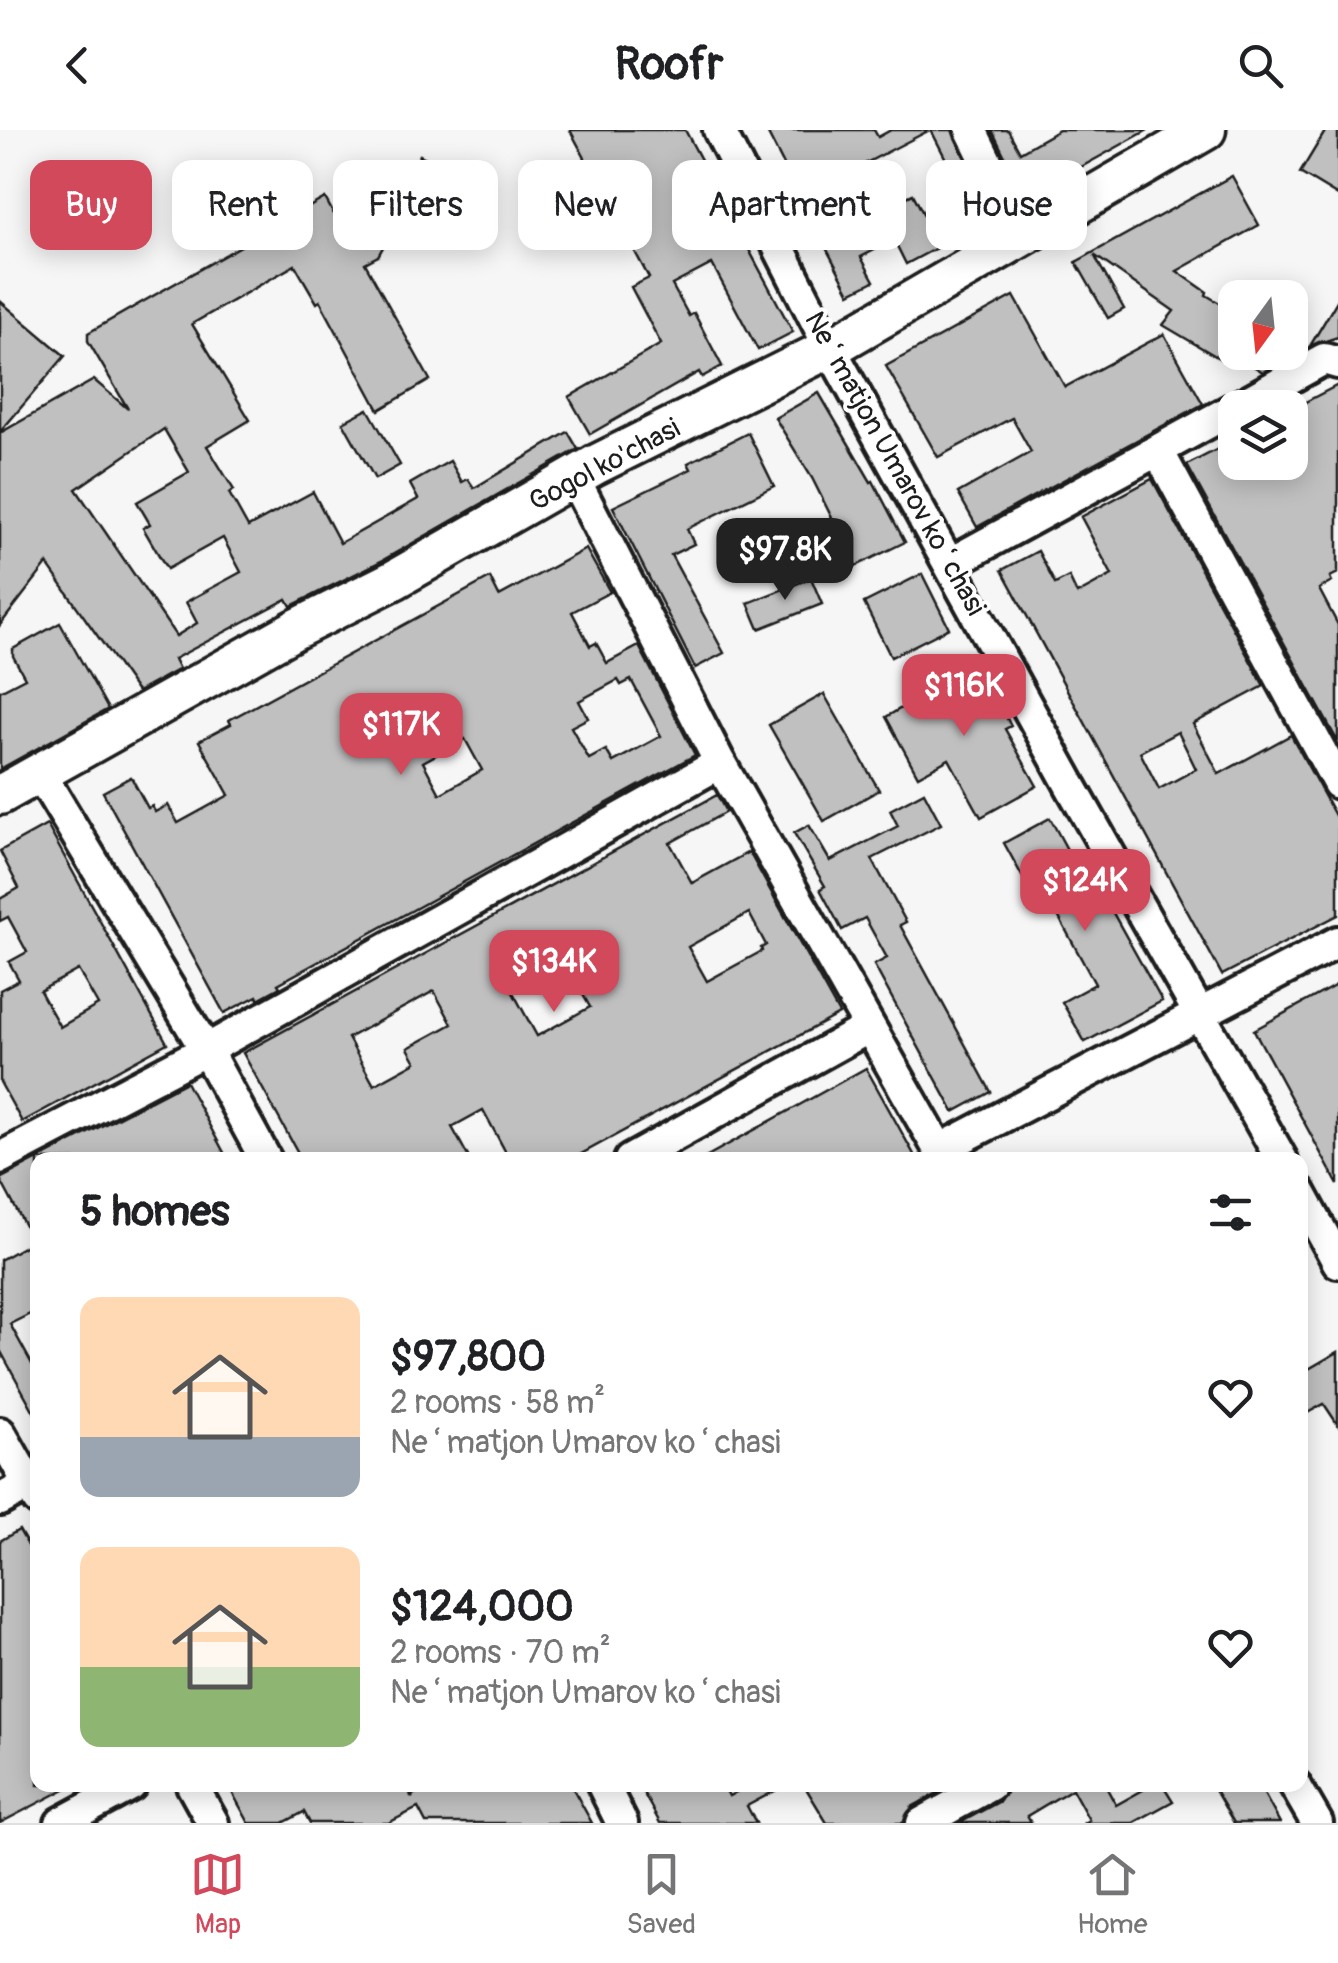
<!DOCTYPE html>
<html lang="en">
<head>
<meta charset="utf-8">
<style>
  body { margin:0; font-family:Pangolin,sans-serif; background:#f6f6f6; color:#202124; height:100vh; display:flex; flex-direction:column; font-size:38px; white-space:nowrap }
  * { box-sizing:border-box; margin:0 }
  p { font-size:32px; color:#757577 }
  .icon { flex:none; width:55px; height:55px; fill:none; stroke:currentColor; stroke-width:2; stroke-linecap:round; stroke-linejoin:round }
  .map { position:relative; flex:1; overflow:hidden }
  .side { position:absolute; left:30px; top:1022px; width:1278px; height:640px; display:flex; flex-direction:column; background:#fff; border-radius:20px; box-shadow:0 5px 25px #0003 }
  .side>* { flex:none }
  .hud { position:absolute; left:30px; top:30px; width:1280px; height:90px; display:flex; gap:20px }
  .needle { width:65px; rotate:195deg }
  .fabs { position:absolute; left:1218px; top:150px; display:grid; gap:20px }
  .fabs a { display:grid; place-items:center; width:90px; height:90px; border-radius:20px; background:#fff; box-shadow:0 5px 25px #0003; font-size:50px }
  .price { position:absolute; translate:-50% -85px; padding:0 22px; border-radius:20px; background:#d1495b; color:#fff; font-size:32px; line-height:65px; filter:drop-shadow(0 2px 5px #0008) }
  .price::after { content:''; position:absolute; left:50%; top:60px; width:30px; height:22px; margin-left:-15px; background:inherit; clip-path:polygon(0 0,100% 0,50% 100%) }
  .price.current { background:#222; color:#fff }
  ul { padding:0; list-style:none }
  li { display:flex; align-items:center; gap:30px; height:250px; padding:0 50px }
  li span { display:grid; place-items:center; flex:none; width:280px; height:200px; border-radius:20px; color:#555 }
  li>.icon { margin-inline-start:auto }
  span .icon { width:120px; height:120px; fill:#fffc; stroke-width:1 }
  li b { font-size:42px }
  h2 { display:flex; justify-content:space-between; align-items:center; height:120px; padding:0 50px; font-size:42px }
  .pill { padding:0 35px; border-radius:20px; background:#fff; box-shadow:0 5px 25px #0003; font-size:35px; line-height:90px }
  .pill.current { background:#d1495b; color:#fff }
  header { display:flex; justify-content:space-between; align-items:center; height:130px; padding:0 50px; background:#fff; font-size:45px; font-weight:800 }
  .dock { display:flex; justify-content:space-around; align-items:center; height:140px; border-top:2px solid #e0e0e0; background:#fff; font-size:28px; color:#757577 }
  .dock a { display:grid; justify-items:center; gap:5px }
  .dock .current { color:#d1495b }
  .map>svg:first-child { display:block }
  .building { fill:#c0c0c0; stroke:#1c1c1c; stroke-width:2.5; fill-rule:evenodd }
  .lines { fill:none; stroke-linecap:round; stroke-linejoin:round }
  .minor-casing { stroke:#1c1c1c; stroke-width:38 }
  .major-casing { stroke:#1c1c1c; stroke-width:45 }
  .minor { stroke:#fff; stroke-width:30 }
  .major { stroke:#fff; stroke-width:38 }
  .labels { text-anchor:middle; stroke-width:8; stroke-linejoin:round; paint-order:stroke }
  .street-label { font-size:28px; fill:#1c1c1c; stroke:#fff }
</style>
</head>
<body>
<header><svg class="icon" aria-label="back" viewBox="0 0 24 24"><path d="M15 5l-7 7 7 7"/></svg>Roofr<svg class="icon" aria-label="search" viewBox="0 0 24 24"><circle cx="10" cy="10" r="6"/><path d="M15 15l6 6"/></svg></header>
<div class="map">
<svg width="1338" height="1693" viewBox="0 0 1338 1693">
  <rect width="100%" height="100%" fill="#f6f6f6"/>
  <filter id="ink" filterUnits="userSpaceOnUse"><feTurbulence type="fractalNoise" baseFrequency=".01" numOctaves="2"/><feDisplacementMap in="SourceGraphic" scale="20" xChannelSelector="R" yChannelSelector="G"/><feConvolveMatrix kernelMatrix="1 2 1 2 8 2 1 2 1" color-interpolation-filters="sRGB"/></filter>
  <g filter="url(#ink)">
    <g class="building">
      <path d="M 570,0 L 685,0 L 793,202 L 758,220 L 712,134 L 672,155 L 689,186 L 694,183 L 722,236 L 702,247 L 699,242 L 590,304 L 569,267 L 661,214 L 631,157 L 649,148 Z"/>
      <path d="M 766,0 L 874,0 L 878,7 L 891,0 L 930,0 L 866,33 L 888,76 L 913,64 L 940,116 L 906,134 L 894,110 L 861,127 L 874,151 L 850,163 L 815,97 L 832,87 L 811,47 L 794,55 Z"/>
      <path d="M 931,0 L 952,0 L 992,85 L 972,96 L 946,47 L 953,43 Z"/>
      <path d="M 992,0 L 1008,0 L 1020,22 L 1059,0 L 1148,0 L 1025,68 Z"/>
      <path d="M 1326,0 L 1338,0 L 1338,66 L 1300,43 Z"/>
      <path d="M 420,25 L 436,33 L 396,103 L 392,101 L 378,126 L 365,133 L 430,250 L 379,280 L 320,171 L 317,173 L 295,135 L 192,194 L 250,290 L 207,316 L 234,360 L 229,363 L 248,397 L 313,362 L 340,413 L 418,369 L 410,354 L 450,331 L 462,352 L 468,349 L 474,358 L 568,302 L 578,319 L 383,430 L 291,476 L 287,469 L 174,529 L 179,539 L 137,562 L 47,434 L 0,495 L 0,303 L 94,250 L 128,279 L 88,211 L 88,203 L 325,68 L 337,90 L 354,61 L 388,80 ZM 164,299 L 189,342 L 137,372 L 150,394 L 143,398 L 167,439 L 223,408 L 241,442 L 186,472 L 197,493 L 176,506 L 76,359 Z"/>
      <path d="M 1232,46 L 1259,95 L 1177,141 L 1207,162 L 1206,165 L 1235,182 L 1235,213 L 1224,231 L 1163,195 L 1174,181 L 1094,125 L 1124,179 L 1108,188 L 1076,132 Z"/>
      <path d="M 1014,166 L 1065,257 L 1164,204 L 1203,274 L 977,397 L 958,363 L 1031,322 L 1012,288 L 938,327 L 886,236 Z"/>
      <path d="M 1338,169 L 1338,207 L 1310,216 Z"/>
      <path d="M 0,171 L 65,226 L 0,302 Z"/>
      <path d="M 1231,222 L 1297,222 L 1263,242 Z"/>
      <path d="M 1338,255 L 1338,443 L 1330,447 L 1332,452 L 1319,459 L 1338,495 L 1338,612 L 1187,335 L 1226,315 L 1235,332 L 1290,332 L 1290,280 Z"/>
      <path d="M 819,263 L 871,352 L 873,351 L 905,412 L 856,436 L 812,348 L 775,288 Z"/>
      <path d="M 368,279 L 400,335 L 375,349 L 343,292 Z"/>
      <path d="M 748,303 L 774,356 L 687,399 L 694,414 L 671,425 L 724,523 L 695,538 L 613,377 L 691,339 L 688,333 Z"/>
      <path d="M 1152,349 L 1264,556 L 1193,594 L 1219,644 L 1291,605 L 1338,691 L 1338,785 L 1222,845 L 1002,440 L 1038,421 L 1055,454 L 1069,447 L 1077,464 L 1112,445 L 1081,387 ZM 1178,602 L 1196,639 L 1159,659 L 1140,622 Z"/>
      <path d="M 586,419 L 610,462 L 572,482 L 590,516 L 596,513 L 607,533 L 639,516 L 695,625 L 278,854 L 280,857 L 258,869 L 257,866 L 224,883 L 103,662 L 131,647 L 148,678 L 152,676 L 155,682 L 168,675 L 178,693 L 229,665 L 199,611 L 231,594 L 229,590 L 490,448 L 499,466 ZM 618,550 L 621,555 L 631,550 L 661,606 L 613,632 L 606,620 L 589,629 L 571,597 L 588,588 L 579,571 ZM 465,609 L 482,640 L 440,664 L 423,632 Z"/>
      <path d="M 922,444 L 949,498 L 891,527 L 864,473 Z"/>
      <path d="M 811,448 L 822,474 L 759,499 L 748,473 Z"/>
      <path d="M 60,493 L 108,579 L 0,639 L 0,561 L 25,548 L 13,526 L 13,519 Z"/>
      <path d="M 976,533 L 1011,596 L 1005,599 L 1037,656 L 981,687 L 949,629 L 918,646 L 886,587 L 915,570 L 913,567 Z"/>
      <path d="M 824,564 L 879,660 L 824,691 L 769,595 Z"/>
      <path d="M 924,662 L 941,694 L 872,729 L 906,792 L 900,795 L 991,962 L 954,982 L 874,835 L 887,828 L 865,788 L 842,800 L 820,759 L 825,756 L 794,703 L 809,695 L 830,731 L 898,696 L 890,680 Z"/>
      <path d="M 717,665 L 726,682 L 670,713 L 692,753 L 749,722 L 839,884 L 570,1030 L 510,1030 L 483,980 L 452,997 L 470,1030 L 302,1030 L 243,923 ZM 749,783 L 766,815 L 761,818 L 762,821 L 707,851 L 688,817 ZM 551,809 L 590,877 L 537,906 L 499,837 ZM 434,861 L 452,894 L 408,918 L 416,932 L 374,955 L 348,908 Z"/>
      <path d="M 1050,688 L 1099,779 L 1108,774 L 1162,871 L 1085,912 L 1062,872 L 1095,854 L 1050,771 L 1039,777 L 1004,713 Z"/>
      <path d="M 47,695 L 167,913 L 22,992 L 0,952 L 0,860 L 19,850 L 9,832 L 27,822 L 8,787 L 0,791 L 0,769 L 19,758 L 0,721 ZM 78,840 L 98,875 L 60,897 L 40,861 Z"/>
      <path d="M 1338,854 L 1338,1055 L 1254,900 Z"/>
      <path d="M 866,938 L 917,1030 L 700,1030 L 794,978 Z"/>
      <path d="M 186,952 L 228,1030 L 38,1030 L 38,1180 L 10,1194 L 38,1245 L 38,1289 L 0,1220 L 0,1130 L 33,1111 L 0,1049 Z"/>
      <path d="M 1338,1222 L 1338,1295 L 1324,1274 L 1300,1287 L 1300,1244 Z"/>
      <path d="M 19,1400 L 38,1433 L 38,1655 L 73,1655 L 0,1693 L 0,1411 Z"/>
      <path d="M 228,1655 L 405,1655 L 413,1668 L 411,1666 L 430,1655 L 571,1655 L 592,1693 L 426,1693 L 418,1678 L 388,1693 L 310,1693 L 304,1682 L 283,1693 L 249,1693 Z"/>
      <path d="M 639,1655 L 723,1655 L 729,1666 L 749,1655 L 786,1655 L 747,1676 L 756,1693 L 660,1693 Z"/>
      <path d="M 804,1655 L 952,1655 L 912,1677 L 903,1693 L 827,1693 Z"/>
      <path d="M 1009,1655 L 1105,1655 L 1116,1675 L 1152,1655 L 1163,1655 L 1173,1671 L 1133,1693 L 1083,1693 L 1089,1690 L 1072,1659 L 1027,1686 L 1031,1693 L 960,1693 L 1000,1671 Z"/>
      <path d="M 1212,1655 L 1259,1655 L 1280,1693 L 1234,1693 Z"/>
    </g>
    <g class="lines">
      <g class="minor-casing">
        <g id="minor">
          <path d="M 719,0 L 830,218 L 1073,660 L 1282,1030"/>
          <path d="M 971,0 L 1024,108"/>
          <path d="M 1236,278 L 1324,229 L 1338,233"/>
          <path d="M 1158,321 L 1338,653"/>
          <path d="M 574,348 L 720,633 L 945,1030"/>
          <path d="M 951,433 L 1235,278"/>
          <path d="M 39,642 L 206,920 L 266,1030"/>
          <path d="M 939,1020 L 1338,812"/>
          <path d="M 0,1028 L 206,920 L 720,633"/>
          <path d="M 630,1030 L 868,898"/>
          <path d="M 1300,1062 L 1338,1132"/>
          <path d="M 0,1303 L 38,1370"/>
          <path d="M 0,1370 L 38,1349"/>
          <path d="M 192,1655 L 213,1693"/>
          <path d="M 603,1655 L 622,1693"/>
          <path d="M 1295,1655 L 1317,1693"/>
          <path d="M 61,1693 L 131,1655"/>
          <path d="M 922,1693 L 990,1655"/>
        </g>
      </g>
      <g class="major-casing">
        <path id="major" d="M 0,665 L 296,499 L 394,450 L 595,335 L 830,218 L 1206,0"/>
      </g>
      <use href="#minor" class="minor"/>
      <use href="#major" class="major"/>
    </g>
  </g>
  <g class="labels">
    <g class="street-label">
      <text transform="translate(896 333) rotate(61)" y="10">Neʻmatjon Umarov koʻchasi</text>
      <text transform="translate(604 334) rotate(-28)" y="10">Gogol ko'chasi</text>
    </g>
  </g>
</svg>
<div class="fabs">
<a><svg class="needle" viewBox="-14 -14 28 28"><path d="M0-13l5 13h-10z" fill="#e53935"/><path d="M0 13l5-13h-10z" fill="#757577"/></svg></a>
<a><svg class="icon" aria-label="layers" viewBox="0 0 24 24"><path d="M12 4l9 5-9 5-9-5zM3 14l9 5 9-5"/></svg></a>
</div>
<b class="price current" style="left:785px;top:473px">$97.8K</b>
<b class="price" style="left:964px;top:609px">$116K</b>
<b class="price" style="left:401px;top:648px">$117K</b>
<b class="price" style="left:1085px;top:804px">$124K</b>
<b class="price" style="left:554px;top:885px">$134K</b>
<div class="hud">
<a class="pill current">Buy</a>
<a class="pill">Rent</a>
<a class="pill">Filters</a>
<a class="pill">New</a>
<a class="pill">Apartment</a>
<a class="pill">House</a>
</div>
<section class="side">
<h2>5 homes<svg class="icon" aria-label="filters" viewBox="0 0 24 24"><path d="M4 7h16M4 17h16"/><circle cx="9" cy="7" r="2"/><circle cx="15" cy="17" r="2"/></svg></h2>
<ul>
<li><span style="background:linear-gradient(#ffd9b3 70%,#9aa5b1 0)"><svg class="icon" aria-label="home" viewBox="0 0 24 24"><path d="M3 11l9-7 9 7M6 9v11h12V9"/></svg></span><div><b>$97,800</b><p>2 rooms · 58 m²</p><p>Neʻmatjon Umarov koʻchasi</p></div><svg class="icon" aria-label="heart" viewBox="0 0 24 24"><path d="M12 20l-8-8c-3-5 5-10 8-4 3-6 11-1 8 4z"/></svg></li>
<li><span style="background:linear-gradient(#ffd9b3 60%,#8fb573 0)"><svg class="icon" aria-label="home" viewBox="0 0 24 24"><path d="M3 11l9-7 9 7M6 9v11h12V9"/></svg></span><div><b>$124,000</b><p>2 rooms · 70 m²</p><p>Neʻmatjon Umarov koʻchasi</p></div><svg class="icon" aria-label="heart" viewBox="0 0 24 24"><path d="M12 20l-8-8c-3-5 5-10 8-4 3-6 11-1 8 4z"/></svg></li>
</ul>
</section>
</div>
<nav class="dock">
<a class="current"><svg class="icon" aria-label="map" viewBox="0 0 24 24"><path d="M3 6l6-2 6 2 6-2v14l-6 2-6-2-6 2zM9 4v14M15 6v14"/></svg>Map</a>
<a><svg class="icon" aria-label="saved" viewBox="0 0 24 24"><path d="M7 4h10v16l-5-4-5 4z"/></svg>Saved</a>
<a><svg class="icon" aria-label="home" viewBox="0 0 24 24"><path d="M3 11l9-7 9 7M6 9v11h12V9"/></svg>Home</a>
</nav>
</body>
</html>
